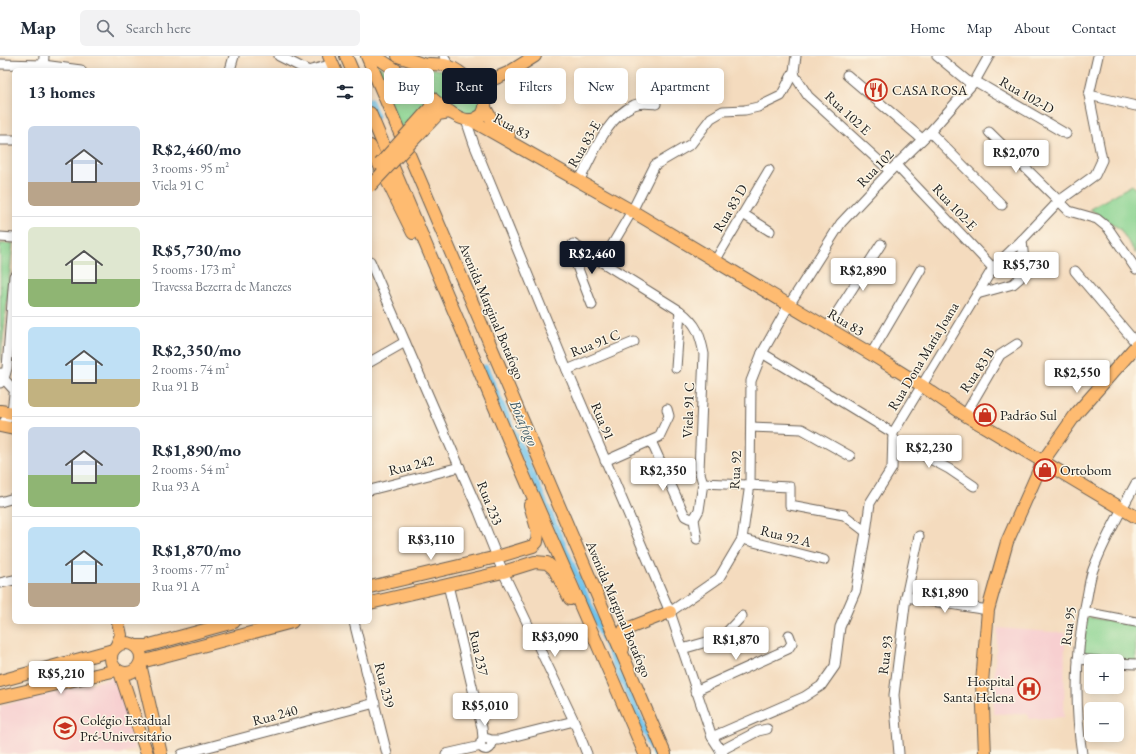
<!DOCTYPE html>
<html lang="en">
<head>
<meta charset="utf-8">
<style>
  body { margin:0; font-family:"EB Garamond",serif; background:#f2f2f3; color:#1f2937; height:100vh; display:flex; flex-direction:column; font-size:15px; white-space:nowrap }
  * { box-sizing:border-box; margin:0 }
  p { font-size:13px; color:#747a83 }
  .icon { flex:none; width:22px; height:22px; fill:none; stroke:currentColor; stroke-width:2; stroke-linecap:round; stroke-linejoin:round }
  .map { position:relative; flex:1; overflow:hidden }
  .details { position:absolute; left:12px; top:12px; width:360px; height:556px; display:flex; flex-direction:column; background:#fff; border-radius:6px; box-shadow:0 2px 10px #0003 }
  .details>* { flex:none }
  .guide { position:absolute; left:384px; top:12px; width:380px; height:36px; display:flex; gap:8px }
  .buttons { position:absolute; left:1084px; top:598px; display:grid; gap:8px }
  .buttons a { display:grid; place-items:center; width:40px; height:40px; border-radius:6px; background:#fff; box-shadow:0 2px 10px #0003; font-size:20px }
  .price { position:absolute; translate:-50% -34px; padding:0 9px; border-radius:4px; background:#fff; color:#222; font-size:13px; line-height:26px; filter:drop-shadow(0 1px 2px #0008) }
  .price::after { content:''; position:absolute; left:50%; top:24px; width:12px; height:9px; margin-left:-6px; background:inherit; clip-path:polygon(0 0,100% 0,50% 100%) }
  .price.current { background:#111827; color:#fff }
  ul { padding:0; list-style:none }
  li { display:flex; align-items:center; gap:12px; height:100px; padding:0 16px }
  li+li { border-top:1px solid #e0e1e3 }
  li span { display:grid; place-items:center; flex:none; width:112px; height:80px; border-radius:6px; color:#555 }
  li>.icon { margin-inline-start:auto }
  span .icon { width:48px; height:48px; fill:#fffc; stroke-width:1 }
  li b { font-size:17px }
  h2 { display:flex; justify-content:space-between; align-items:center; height:48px; padding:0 16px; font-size:17px }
  .chip { padding:0 14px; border-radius:6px; background:#fff; box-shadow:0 2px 10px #0003; font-size:14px; line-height:36px }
  .chip.current { background:#111827; color:#fff }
  header { display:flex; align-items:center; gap:24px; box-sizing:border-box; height:56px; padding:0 20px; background:#fff; border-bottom:1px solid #e0e1e3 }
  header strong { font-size:19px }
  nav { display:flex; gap:22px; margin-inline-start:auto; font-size:14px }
  .search { width:280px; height:36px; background:#f2f2f3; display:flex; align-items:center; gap:10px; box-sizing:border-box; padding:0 14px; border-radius:6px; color:#747a83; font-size:15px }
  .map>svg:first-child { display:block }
  .built { fill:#f7cfd0 }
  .green { fill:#88d390; stroke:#527856 }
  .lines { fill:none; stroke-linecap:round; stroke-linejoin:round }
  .canal { stroke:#6fc3eb; stroke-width:7 }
  .minor-casing { stroke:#685f55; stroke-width:11 }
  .major-casing { stroke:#685f55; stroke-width:14 }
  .minor { stroke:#fff; stroke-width:9 }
  .major { stroke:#febb71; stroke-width:12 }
  .major-bridge-casing { stroke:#685f55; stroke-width:14; stroke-linecap:butt }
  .major-bridge { stroke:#febb71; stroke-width:12 }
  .labels { text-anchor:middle; stroke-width:3; stroke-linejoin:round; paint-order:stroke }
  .poi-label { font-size:14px; fill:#1c1c1c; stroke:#fcf5e5; text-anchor:start }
  .street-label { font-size:14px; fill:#1c1c1c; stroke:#fcf5e5 }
  .water-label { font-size:15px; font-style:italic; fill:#395664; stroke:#fcf5e5 }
</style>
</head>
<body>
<header>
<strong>Map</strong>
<div class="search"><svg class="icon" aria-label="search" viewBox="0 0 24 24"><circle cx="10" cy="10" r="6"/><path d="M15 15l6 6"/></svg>Search here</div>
<nav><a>Home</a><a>Map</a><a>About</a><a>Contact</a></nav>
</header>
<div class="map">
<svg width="1136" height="698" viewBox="0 0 1136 698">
  <rect width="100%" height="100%" fill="#fcf5e5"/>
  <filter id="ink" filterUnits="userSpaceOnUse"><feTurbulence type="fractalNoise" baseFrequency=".025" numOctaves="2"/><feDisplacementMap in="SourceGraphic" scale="8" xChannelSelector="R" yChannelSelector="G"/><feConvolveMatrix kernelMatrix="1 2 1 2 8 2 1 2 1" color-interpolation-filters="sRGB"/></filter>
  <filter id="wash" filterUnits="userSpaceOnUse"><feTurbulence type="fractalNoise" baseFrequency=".012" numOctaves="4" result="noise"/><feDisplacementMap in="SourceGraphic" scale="16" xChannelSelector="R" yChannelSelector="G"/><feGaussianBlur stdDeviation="0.9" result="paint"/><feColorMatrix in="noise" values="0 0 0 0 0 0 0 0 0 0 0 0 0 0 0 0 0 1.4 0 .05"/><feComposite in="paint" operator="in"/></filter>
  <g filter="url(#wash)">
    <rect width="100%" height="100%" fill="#f4dbbe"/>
    <g class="built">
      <path d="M 998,572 L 1066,577 L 1065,583 L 1064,661 L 1029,663 L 1027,657 L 993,658 L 995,608 Z"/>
      <path d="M 112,622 L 116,623 L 121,638 L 135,694 L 118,698 L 0,698 L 0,650 Z"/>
    </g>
    <g class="green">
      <path d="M 370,4 L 420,38 L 426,48 L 399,75 Z"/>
      <path d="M 429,12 L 448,15 L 480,44 L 481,50 L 476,56 L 472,58 L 463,56 L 426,27 L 425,15 Z"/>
      <path d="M 1132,129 L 1136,134 L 1136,198 L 1120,173 L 1090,153 Z"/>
      <path d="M 13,187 L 1,305 L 0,188 Z"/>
      <path d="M 1087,561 L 1136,570 L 1136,605 L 1082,601 Z"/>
    </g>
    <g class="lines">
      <g class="canal">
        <path d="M 370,46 L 376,60"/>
        <path d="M 485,312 L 655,698"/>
      </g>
    </g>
  </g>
  <g filter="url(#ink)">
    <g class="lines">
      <g class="minor-casing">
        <g id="minor">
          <path d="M 279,0 L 307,14"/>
          <path d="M 444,0 L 448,10"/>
          <path d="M 937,0 L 971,28"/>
          <path d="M 0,8 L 43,9 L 81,14"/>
          <path d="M 43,14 L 44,0"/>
          <path d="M 230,14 L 234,0"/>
          <path d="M 311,14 L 326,10 L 332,6 L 333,11"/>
          <path d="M 794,15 L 795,20 L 808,40 L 890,115"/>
          <path d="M 847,19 L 922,83"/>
          <path d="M 975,25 L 1066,78"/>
          <path d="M 1089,39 L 1136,50"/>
          <path d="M 466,64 L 474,88 L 567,314 L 670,556 L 712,681 L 723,698"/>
          <path d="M 930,76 L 1002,149"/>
          <path d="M 989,76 L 1059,145 L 1069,155 L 1097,163 L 1108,172 L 1136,213"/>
          <path d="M 0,84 L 14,84"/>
          <path d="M 896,109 L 993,212"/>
          <path d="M 579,125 C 593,99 606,62 634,49 C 641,46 648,47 656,48"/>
          <path d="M 743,158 L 770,175"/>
          <path d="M 0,181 L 14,182"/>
          <path d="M 573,188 L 680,255 C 697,268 700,278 704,298 L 699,414 L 703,427 L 699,454 L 694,463 L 697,483"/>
          <path d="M 577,191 L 575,205 L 592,249"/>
          <path d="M 370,205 L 479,456 L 503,516 L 574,665 L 587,698"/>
          <path d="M 715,205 L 769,114"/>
          <path d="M 602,206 L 632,155 L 655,109 L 691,88 L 711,62 L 723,55 L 745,54 L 758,51 L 781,40 L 794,15 L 796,0"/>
          <path d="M 1075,215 L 1136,287"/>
          <path d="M 977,238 L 1013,228 L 1020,222 L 1024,206 L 1022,184"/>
          <path d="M 827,272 L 881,188"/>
          <path d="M 762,297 L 893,377"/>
          <path d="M 871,298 L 921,213"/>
          <path d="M 370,306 L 405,286"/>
          <path d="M 676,312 L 680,255"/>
          <path d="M 567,314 L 634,286"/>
          <path d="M 1,317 L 4,323 L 14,334"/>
          <path d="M 0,327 L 4,323 L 7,312 L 14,220"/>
          <path d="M 965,359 L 1000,299 L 1017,288"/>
          <path d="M 1,370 L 12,356 L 14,338"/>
          <path d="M 751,371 L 802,373 L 850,400"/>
          <path d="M 893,383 L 949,413 L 974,430"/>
          <path d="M 651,385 L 685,460 L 689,462 L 694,463"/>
          <path d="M 605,405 L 659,381 L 669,360 L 667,353"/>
          <path d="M 703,427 L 790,431 L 790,449 L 844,459 L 866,476"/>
          <path d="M 370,434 L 460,411"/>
          <path d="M 0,446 L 14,442"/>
          <path d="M 742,483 L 824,504"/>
          <path d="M 0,527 L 14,524"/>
          <path d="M 448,529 L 482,672 L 483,682"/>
          <path d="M 906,541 L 988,554"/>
          <path d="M 670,556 L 719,522 L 742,483 L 750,428 L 751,325 L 762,297 L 789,249 L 841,167 L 890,115 L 930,76 L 975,25 L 989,0"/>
          <path d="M 1084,556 L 1136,566"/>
          <path d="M 354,566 L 387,698"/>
          <path d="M 682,593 L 717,583 L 724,579 L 742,560"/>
          <path d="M 1078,603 L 1099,605"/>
          <path d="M 1117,607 L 1136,608"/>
          <path d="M 695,635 L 788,593 L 792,587 L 789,579"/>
          <path d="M 712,681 L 804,641 L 821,630 L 835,610 L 840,571 L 856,534 L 866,476 L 870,447 L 892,412 L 893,377 L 993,212 L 1022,184 L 1059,145 L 1095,119 L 1102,104 L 1089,39 L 1098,0"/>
          <circle cx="486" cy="688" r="5.5"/>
          <path d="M 490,684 L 499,684 L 574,665"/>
          <path d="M 720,695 L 758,675 L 767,673"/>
          <path d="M 182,698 L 375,647"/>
          <path d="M 446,698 L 481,690"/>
          <path d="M 899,698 L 894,639 L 906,541 L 919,480"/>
          <path d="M 1082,698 C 1074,646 1076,592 1087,541 C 1089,531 1090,520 1094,511 C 1105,482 1121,455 1136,427"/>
        </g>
      </g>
      <g class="major-casing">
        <g id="major">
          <path d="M 329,0 L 335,14"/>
          <path d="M 346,0 L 352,14"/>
          <path d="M 367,0 L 665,698"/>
          <path d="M 375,0 L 424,33"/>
          <path d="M 398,0 L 425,9"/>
          <path d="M 429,8 C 435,8 442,8 448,10 C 459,14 484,34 485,47 C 486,51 484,55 482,59 C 478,61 475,64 471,64 C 459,66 431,43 424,34 C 418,26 418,12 429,8 Z"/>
          <path d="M 470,26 L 496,22 L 508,17 L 535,0"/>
          <path d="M 485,52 L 493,66 L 509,79"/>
          <path d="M 370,57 L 518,406 L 645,698"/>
          <path d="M 471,64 L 632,155 L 871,298 L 921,329 L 965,359 L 1136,461"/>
          <path d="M 415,69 L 431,51 L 431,41"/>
          <path d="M 419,78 L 438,58 L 450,56"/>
          <path d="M 370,90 L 413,177"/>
          <path d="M 0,355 L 14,357"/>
          <path d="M 0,370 L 14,373"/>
          <path d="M 370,531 L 497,501 L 533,490 L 537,486 L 538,476 L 530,449"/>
          <path d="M 370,547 L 503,516 L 535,506 L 547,507 L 554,513 L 570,543"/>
          <circle cx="126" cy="602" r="15"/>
          <path d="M 135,590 L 146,590 L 234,566"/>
          <path d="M 116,591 L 121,579 L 118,566"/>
          <path d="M 623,593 L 621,582 L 624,574 L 670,556"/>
          <path d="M 141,606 L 292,566"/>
          <path d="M 140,608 L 161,698"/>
          <path d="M 120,616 L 147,698"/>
          <path d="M 0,625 L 113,594"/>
          <path d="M 0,641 L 117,614"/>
          <path d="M 985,698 L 982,627 L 988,554 L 1007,486 L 1043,405 L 1076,358 L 1136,290"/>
        </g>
      </g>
      <use href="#minor" class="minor"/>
      <use href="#major" class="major"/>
      <g class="major-bridge-casing">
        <g id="major-bridge">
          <path d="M 380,108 L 415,69"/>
          <path d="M 370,130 L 419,78"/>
        </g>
      </g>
      <use href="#major-bridge" class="major-bridge"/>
    </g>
  </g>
  <defs>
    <g id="restaurant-ring" transform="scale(1.15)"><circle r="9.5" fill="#fcf5e5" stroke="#c8321e" stroke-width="1.5"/><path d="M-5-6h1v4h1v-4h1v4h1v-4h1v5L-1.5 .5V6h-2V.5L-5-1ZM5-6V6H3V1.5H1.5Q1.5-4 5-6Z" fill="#c8321e"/></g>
    <g id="shop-ring" transform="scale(1.15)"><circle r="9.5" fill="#fcf5e5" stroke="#c8321e" stroke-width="1.5"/><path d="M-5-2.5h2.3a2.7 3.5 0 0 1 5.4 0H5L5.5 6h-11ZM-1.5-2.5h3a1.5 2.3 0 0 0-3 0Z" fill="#c8321e"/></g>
    <g id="hospital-ring" transform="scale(1.15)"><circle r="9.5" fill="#fcf5e5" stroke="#c8321e" stroke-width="1.5"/><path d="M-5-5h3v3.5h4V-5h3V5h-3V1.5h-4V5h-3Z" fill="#c8321e"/></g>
    <g id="school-ring" transform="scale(1.15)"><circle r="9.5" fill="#fcf5e5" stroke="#c8321e" stroke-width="1.5"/><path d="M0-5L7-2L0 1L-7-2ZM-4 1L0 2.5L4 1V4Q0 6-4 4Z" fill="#c8321e"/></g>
  </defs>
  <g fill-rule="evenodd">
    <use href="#restaurant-ring" x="876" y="34"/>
    <use href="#shop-ring" x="985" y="359"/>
    <use href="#shop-ring" x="1045" y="414"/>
    <use href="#hospital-ring" x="1029" y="633"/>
    <use href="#school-ring" x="65" y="672"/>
  </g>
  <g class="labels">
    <g class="poi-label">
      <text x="892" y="39">CASA ROSA</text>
      <text x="1000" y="364">Padrão Sul</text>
      <text x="1060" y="419">Ortobom</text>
      <text x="1014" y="630" text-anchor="end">Hospital<tspan x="1014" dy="16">Santa Helena</tspan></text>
      <text x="80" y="669">Colégio Estadual<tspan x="80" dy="16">Pré-Universitário</tspan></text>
    </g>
    <g class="street-label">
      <text transform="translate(1027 39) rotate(30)" y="5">Rua 102-D</text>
      <text transform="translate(848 57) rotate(43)" y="5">Rua 102 E</text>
      <text transform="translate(512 70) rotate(29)" y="5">Rua 83</text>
      <text transform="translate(584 88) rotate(-60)" y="5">Rua 83-E</text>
      <text transform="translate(875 112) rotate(-46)" y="5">Rua 102</text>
      <text transform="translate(955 151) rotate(47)" y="5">Rua 102-E</text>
      <text transform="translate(730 152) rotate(-59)" y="5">Rua 83 D</text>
      <text transform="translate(492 255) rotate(67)" y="5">Avenida Marginal Botafogo</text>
      <text transform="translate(846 266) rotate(31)" y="5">Rua 83</text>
      <text transform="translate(595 287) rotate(-22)" y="5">Rua 91 C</text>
      <text transform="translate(923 300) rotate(-59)" y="5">Rua Dona Maria Joana</text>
      <text transform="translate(977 314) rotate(-56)" y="5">Rua 83 B</text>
      <text transform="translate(688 354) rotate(-88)" y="5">Viela 91 C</text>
      <text transform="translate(603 365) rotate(67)" y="5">Rua 91</text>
      <text transform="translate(411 409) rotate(-14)" y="5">Rua 242</text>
      <text transform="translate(735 414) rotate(-87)" y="5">Rua 92</text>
      <text transform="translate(490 447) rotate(68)" y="5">Rua 233</text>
      <text transform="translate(786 480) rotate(14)" y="5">Rua 92 A</text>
      <text transform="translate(619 553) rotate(67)" y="5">Avenida Marginal Botafogo</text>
      <text transform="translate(1068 570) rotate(-82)" y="5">Rua 95</text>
      <text transform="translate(479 597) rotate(77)" y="5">Rua 237</text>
      <text transform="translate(885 599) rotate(-83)" y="5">Rua 93</text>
      <text transform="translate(385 629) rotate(76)" y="5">Rua 239</text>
      <text transform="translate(275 659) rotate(-15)" y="5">Rua 240</text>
    </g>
    <g class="water-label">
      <text transform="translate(524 367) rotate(66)" y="5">Botafogo</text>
    </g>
  </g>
</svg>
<div class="buttons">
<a>+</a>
<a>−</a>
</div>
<b class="price" style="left:1016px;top:118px">R$2,070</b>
<b class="price current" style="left:592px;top:219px">R$2,460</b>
<b class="price" style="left:1026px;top:230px">R$5,730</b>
<b class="price" style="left:863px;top:236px">R$2,890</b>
<b class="price" style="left:1077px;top:338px">R$2,550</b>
<b class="price" style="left:929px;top:413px">R$2,230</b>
<b class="price" style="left:663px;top:436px">R$2,350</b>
<b class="price" style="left:431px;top:505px">R$3,110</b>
<b class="price" style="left:945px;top:558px">R$1,890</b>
<b class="price" style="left:555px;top:602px">R$3,090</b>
<b class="price" style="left:736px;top:605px">R$1,870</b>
<b class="price" style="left:61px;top:639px">R$5,210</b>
<b class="price" style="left:485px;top:671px">R$5,010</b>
<div class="guide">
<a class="chip">Buy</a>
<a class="chip current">Rent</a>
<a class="chip">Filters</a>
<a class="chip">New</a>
<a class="chip">Apartment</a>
</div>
<section class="details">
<h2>13 homes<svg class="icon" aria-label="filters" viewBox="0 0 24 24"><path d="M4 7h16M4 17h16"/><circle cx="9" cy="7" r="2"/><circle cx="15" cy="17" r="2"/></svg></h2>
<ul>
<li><span style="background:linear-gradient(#c9d6e8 70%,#b9a48a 0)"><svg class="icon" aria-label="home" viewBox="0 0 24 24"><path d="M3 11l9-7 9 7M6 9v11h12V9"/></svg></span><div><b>R$2,460/mo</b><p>3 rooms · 95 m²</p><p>Viela 91 C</p></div></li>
<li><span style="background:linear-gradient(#dfe7d0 65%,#8fb573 0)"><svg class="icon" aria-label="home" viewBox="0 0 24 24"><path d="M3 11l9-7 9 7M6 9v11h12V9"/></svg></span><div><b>R$5,730/mo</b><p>5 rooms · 173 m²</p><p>Travessa Bezerra de Manezes</p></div></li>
<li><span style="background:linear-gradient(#bfe0f5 65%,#c2b280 0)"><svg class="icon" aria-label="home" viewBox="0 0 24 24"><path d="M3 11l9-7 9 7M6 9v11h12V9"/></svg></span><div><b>R$2,350/mo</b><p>2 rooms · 74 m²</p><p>Rua 91 B</p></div></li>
<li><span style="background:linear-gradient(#c9d6e8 60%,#8fb573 0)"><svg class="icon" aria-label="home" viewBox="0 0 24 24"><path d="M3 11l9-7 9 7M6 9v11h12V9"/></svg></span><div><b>R$1,890/mo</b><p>2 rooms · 54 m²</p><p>Rua 93 A</p></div></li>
<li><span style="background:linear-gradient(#bfe0f5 70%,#b9a48a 0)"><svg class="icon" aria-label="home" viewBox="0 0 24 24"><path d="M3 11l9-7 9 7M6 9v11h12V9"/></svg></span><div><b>R$1,870/mo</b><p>3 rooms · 77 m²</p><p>Rua 91 A</p></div></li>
</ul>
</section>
</div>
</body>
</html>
